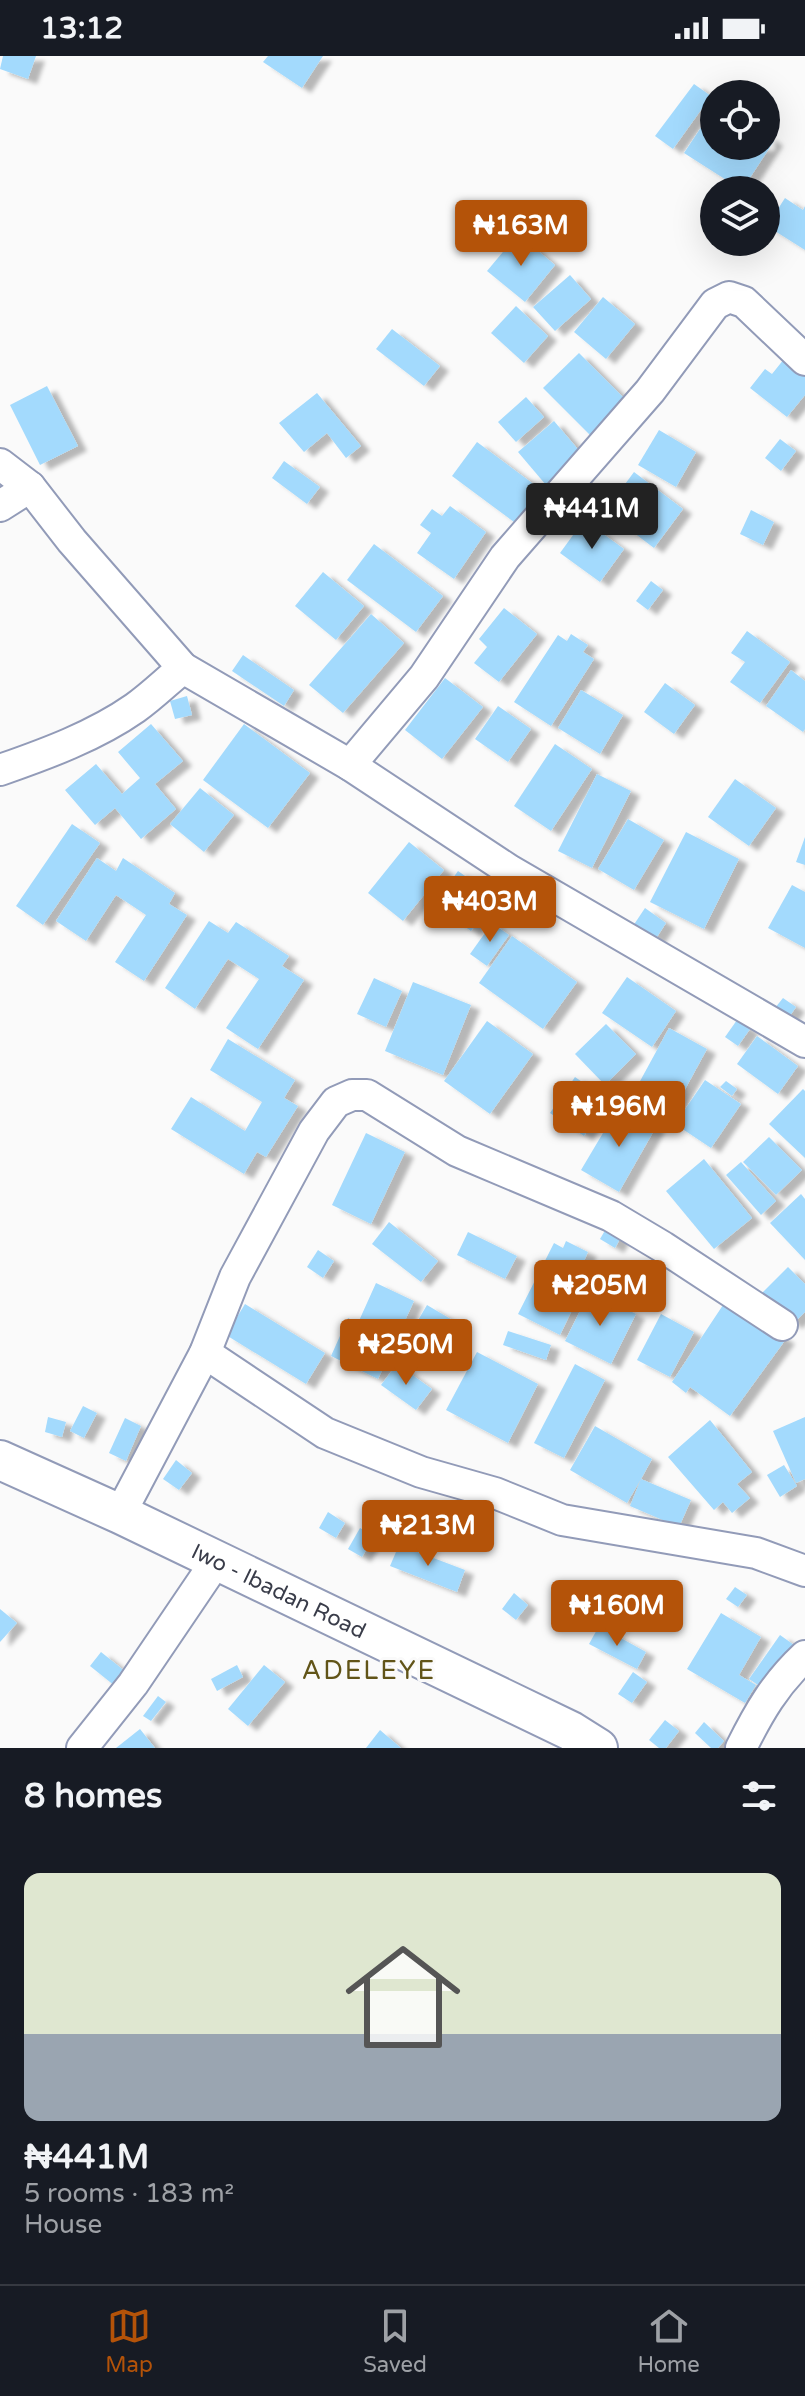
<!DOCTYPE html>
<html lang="en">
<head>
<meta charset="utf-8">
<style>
  body { margin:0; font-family:"Varela Round",sans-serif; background:#20242c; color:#f1f3f6; height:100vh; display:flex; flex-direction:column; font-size:30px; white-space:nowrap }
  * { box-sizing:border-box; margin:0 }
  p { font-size:26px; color:#9ea1a6 }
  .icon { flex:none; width:44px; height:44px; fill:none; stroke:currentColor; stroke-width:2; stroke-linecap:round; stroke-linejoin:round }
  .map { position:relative; height:1692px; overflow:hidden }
  .sheet { display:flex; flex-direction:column; background:#171b24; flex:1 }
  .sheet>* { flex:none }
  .fabs { position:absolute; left:700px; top:24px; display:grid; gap:16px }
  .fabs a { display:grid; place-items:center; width:80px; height:80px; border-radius:50%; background:#171b24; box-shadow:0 8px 32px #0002; font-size:40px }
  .price { position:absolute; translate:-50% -68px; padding:0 18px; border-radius:8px; background:#b45309; color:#fff; font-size:26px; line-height:52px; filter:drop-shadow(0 2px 4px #0008) }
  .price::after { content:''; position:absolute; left:50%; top:48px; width:24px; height:18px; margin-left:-12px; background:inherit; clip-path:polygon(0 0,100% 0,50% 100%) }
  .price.on { background:#222; color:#fff }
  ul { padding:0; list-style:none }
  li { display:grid; align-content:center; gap:16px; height:424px; padding:0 24px }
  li+li { border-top:2px solid #363941 }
  li span { display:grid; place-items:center; height:248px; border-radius:16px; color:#555 }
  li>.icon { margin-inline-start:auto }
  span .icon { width:144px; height:144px; fill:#fffc; stroke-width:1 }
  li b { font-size:34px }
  h2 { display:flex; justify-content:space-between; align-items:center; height:96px; padding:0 24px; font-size:34px }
  .status { display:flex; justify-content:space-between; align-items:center; height:56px; padding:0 40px; background:#171b24; direction:ltr }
  .status svg { height:22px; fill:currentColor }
  .menu { display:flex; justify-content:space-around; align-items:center; height:112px; border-top:2px solid #363941; background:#171b24; font-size:22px; color:#9ea1a6 }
  .menu a { display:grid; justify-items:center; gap:4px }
  .menu .on { color:#b45309 }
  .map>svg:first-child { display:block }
  .building { fill:#a3dafd; filter:url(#shadow) }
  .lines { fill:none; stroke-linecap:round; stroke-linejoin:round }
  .minor-casing { stroke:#929bb8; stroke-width:34 }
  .major-casing { stroke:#929bb8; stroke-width:42 }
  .minor { stroke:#fff; stroke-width:30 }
  .major { stroke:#fff; stroke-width:38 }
  .labels { text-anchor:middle; stroke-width:6; stroke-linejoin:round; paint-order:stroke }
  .street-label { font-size:22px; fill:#393c49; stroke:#fafafa }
  .quarter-label { font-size:26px; letter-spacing:2px; fill:#615418; stroke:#fafafa }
</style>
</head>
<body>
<div class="status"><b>13:12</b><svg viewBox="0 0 49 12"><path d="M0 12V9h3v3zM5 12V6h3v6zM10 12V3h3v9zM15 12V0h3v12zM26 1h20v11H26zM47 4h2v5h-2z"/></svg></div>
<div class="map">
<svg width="805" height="1692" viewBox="0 0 805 1692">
  <defs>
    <filter id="shadow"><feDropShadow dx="9" dy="5" stdDeviation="2" flood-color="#0004"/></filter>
  </defs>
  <rect width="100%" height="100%" fill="#fafafa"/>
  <g class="building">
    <path d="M 3,0 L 36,0 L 28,23 L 0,13 Z"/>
    <path d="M 268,0 L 323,0 L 302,32 L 263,6 Z"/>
    <path d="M 694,28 L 711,40 L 673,93 L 655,80 Z"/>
    <path d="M 714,52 L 714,90 L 766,90 L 766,79 L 774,85 L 742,134 L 684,97 Z"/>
    <path d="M 785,142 L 803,154 L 805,150 L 805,194 L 767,170 Z"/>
    <path d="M 518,178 L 555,209 L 525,246 L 487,215 Z"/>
    <path d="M 570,219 L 591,243 L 555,275 L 533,251 Z"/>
    <path d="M 603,241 L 635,268 L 606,303 L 574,276 Z"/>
    <path d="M 516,250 L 548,280 L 524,307 L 491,277 Z"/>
    <path d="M 392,273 L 440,310 L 424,330 L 376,293 Z"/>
    <path d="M 579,297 L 630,348 L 594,383 L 543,332 Z"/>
    <path d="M 784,303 L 805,320 L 805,339 L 787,361 L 750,332 L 765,313 L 772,318 Z"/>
    <path d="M 47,330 L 78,390 L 40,409 L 10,349 Z"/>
    <path d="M 317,337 L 361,390 L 346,402 L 327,377 L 304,396 L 279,367 Z"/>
    <path d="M 526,341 L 544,361 L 516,386 L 498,366 Z"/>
    <path d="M 554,365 L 582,398 L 546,429 L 518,396 Z"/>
    <path d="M 659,374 L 696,396 L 676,431 L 638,409 Z"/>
    <path d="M 780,383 L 796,395 L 781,415 L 765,402 Z"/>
    <path d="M 477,386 L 543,435 L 518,469 L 452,420 Z"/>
    <path d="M 284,405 L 320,431 L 307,448 L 272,422 Z"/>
    <path d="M 634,416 L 683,453 L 654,492 L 605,455 Z"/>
    <path d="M 450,450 L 486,476 L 454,523 L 417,497 L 431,477 L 420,469 L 432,453 L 442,460 Z"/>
    <path d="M 751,454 L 774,466 L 763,489 L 740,478 Z"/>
    <path d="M 584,464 L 624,493 L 600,526 L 560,497 Z"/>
    <path d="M 374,488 L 443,540 L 416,576 L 347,524 Z"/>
    <path d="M 323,516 L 364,550 L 336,584 L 295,550 Z"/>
    <path d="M 651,525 L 663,534 L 648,554 L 636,545 Z"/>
    <path d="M 504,552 L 537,578 L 499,626 L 474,607 L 487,591 L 479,583 Z"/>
    <path d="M 371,558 L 404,587 L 343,657 L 309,629 Z"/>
    <path d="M 747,575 L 790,606 L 760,647 L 730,626 L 745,606 L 731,597 Z"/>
    <path d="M 571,578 L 588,589 L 583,596 L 594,603 L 551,670 L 514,646 L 558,579 L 567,585 Z"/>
    <path d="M 243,599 L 294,634 L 284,650 L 232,615 Z"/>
    <path d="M 791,614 L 805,625 L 805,673 L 803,676 L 766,650 Z"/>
    <path d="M 445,622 L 483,651 L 442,703 L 405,674 Z"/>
    <path d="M 665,627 L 695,649 L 674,678 L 644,656 Z"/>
    <path d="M 581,634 L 623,659 L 600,698 L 558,672 Z"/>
    <path d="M 187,640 L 192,659 L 175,663 L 170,645 Z"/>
    <path d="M 498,650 L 531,673 L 508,706 L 475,683 Z"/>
    <path d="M 151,668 L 183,705 L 155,728 L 176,753 L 141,783 L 115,752 L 95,769 L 65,734 L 96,708 L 122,738 L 140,722 L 118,696 Z"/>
    <path d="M 244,668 L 310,717 L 268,772 L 203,724 Z"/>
    <path d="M 555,688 L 592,713 L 551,775 L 514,750 Z"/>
    <path d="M 597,718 L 631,735 L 592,812 L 558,795 Z"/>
    <path d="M 735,723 L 776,752 L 749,790 L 708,761 Z"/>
    <path d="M 200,732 L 234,759 L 204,796 L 170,768 Z"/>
    <path d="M 628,763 L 664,784 L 634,834 L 598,813 Z"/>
    <path d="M 72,768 L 100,787 L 43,869 L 16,850 Z"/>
    <path d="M 686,776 L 739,803 L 704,873 L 650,846 Z"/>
    <path d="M 805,781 L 805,809 L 796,806 Z"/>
    <path d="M 409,786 L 444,814 L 403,865 L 368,837 Z"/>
    <path d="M 97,802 L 116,815 L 123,802 L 175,837 L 169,848 L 187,859 L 144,925 L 115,906 L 146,859 L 116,839 L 86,885 L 56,865 Z"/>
    <path d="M 458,815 L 495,841 L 471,875 L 434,848 Z"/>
    <path d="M 792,829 L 805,836 L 805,892 L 768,872 Z"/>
    <path d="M 645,852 L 666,867 L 655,884 L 633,870 Z"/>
    <path d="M 209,865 L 228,877 L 236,866 L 289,900 L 282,910 L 304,924 L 258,993 L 226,972 L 259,923 L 228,903 L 195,953 L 165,932 Z"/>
    <path d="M 492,867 L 509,879 L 487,910 L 470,898 Z"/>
    <path d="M 512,880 L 577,926 L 543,973 L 479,927 Z"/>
    <path d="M 627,921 L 676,955 L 652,991 L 602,957 Z"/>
    <path d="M 374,922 L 402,935 L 386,971 L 357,958 Z"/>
    <path d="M 413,926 L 471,949 L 443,1019 L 385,995 Z"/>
    <path d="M 783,942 L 796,951 L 785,967 L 771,957 Z"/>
    <path d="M 737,964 L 750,973 L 738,990 L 725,981 Z"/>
    <path d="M 487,965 L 533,998 L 490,1058 L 444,1025 Z"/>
    <path d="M 606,968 L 636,998 L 605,1029 L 575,998 Z"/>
    <path d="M 669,972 L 707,993 L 671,1059 L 633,1038 Z"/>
    <path d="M 757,980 L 798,1010 L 778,1038 L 737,1008 Z"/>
    <path d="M 228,983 L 295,1024 L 284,1042 L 298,1050 L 266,1101 L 257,1096 L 244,1118 L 171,1073 L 191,1041 L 245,1075 L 262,1046 L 210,1014 Z"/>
    <path d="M 575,1021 L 608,1044 L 584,1080 L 550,1057 Z"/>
    <path d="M 705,1024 L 741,1048 L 711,1092 L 675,1068 Z"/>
    <path d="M 726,1025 L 737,1033 L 732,1040 L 720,1031 Z"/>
    <path d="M 803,1033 L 805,1035 L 805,1102 L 769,1068 Z"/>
    <path d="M 619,1050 L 656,1071 L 619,1136 L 581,1114 Z"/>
    <path d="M 366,1077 L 405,1096 L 371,1168 L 332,1149 Z"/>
    <path d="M 769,1081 L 802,1114 L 776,1139 L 743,1106 Z"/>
    <path d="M 704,1103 L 752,1162 L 714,1193 L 666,1135 Z"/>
    <path d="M 741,1106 L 776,1145 L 761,1159 L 726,1119 Z"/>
    <path d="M 801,1138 L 805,1143 L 805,1204 L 770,1167 Z"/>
    <path d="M 389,1166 L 438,1205 L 421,1226 L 372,1188 Z"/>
    <path d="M 610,1166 L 625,1174 L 615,1192 L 600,1183 Z"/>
    <path d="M 468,1176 L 517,1200 L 505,1223 L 457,1199 Z"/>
    <path d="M 566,1185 L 588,1196 L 584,1205 L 587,1206 L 582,1218 L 588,1221 L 560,1279 L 518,1258 L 554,1187 L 563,1192 Z"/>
    <path d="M 318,1194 L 334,1205 L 323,1222 L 307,1211 Z"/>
    <path d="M 788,1211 L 805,1228 L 805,1256 L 793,1268 L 762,1237 Z"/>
    <path d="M 376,1227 L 414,1245 L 378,1323 L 331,1300 L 348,1262 L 358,1267 Z"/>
    <path d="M 590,1235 L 636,1258 L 611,1308 L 565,1285 Z"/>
    <path d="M 725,1246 L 786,1283 L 730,1360 L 690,1331 L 686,1337 L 672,1326 Z"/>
    <path d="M 245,1248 L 325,1297 L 306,1328 L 226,1279 Z"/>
    <path d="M 427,1249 L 454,1265 L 431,1304 L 404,1288 Z"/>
    <path d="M 661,1258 L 694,1276 L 670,1321 L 637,1304 Z"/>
    <path d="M 508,1275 L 551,1289 L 546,1304 L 503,1289 Z"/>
    <path d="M 477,1296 L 538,1328 L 508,1387 L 446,1354 Z"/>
    <path d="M 397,1308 L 432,1333 L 416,1354 L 381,1329 Z"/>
    <path d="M 575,1308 L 605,1324 L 564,1402 L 534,1387 Z"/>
    <path d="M 83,1350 L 97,1357 L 84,1382 L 70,1375 Z"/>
    <path d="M 48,1361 L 66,1366 L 62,1381 L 45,1376 Z"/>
    <path d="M 805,1361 L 805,1423 L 796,1427 L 773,1375 Z"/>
    <path d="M 125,1362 L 141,1370 L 126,1405 L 109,1397 Z"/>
    <path d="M 710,1364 L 752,1416 L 737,1428 L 750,1442 L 732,1457 L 723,1446 L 714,1454 L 668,1401 Z"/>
    <path d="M 595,1370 L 652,1403 L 641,1423 L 691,1444 L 679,1471 L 630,1450 L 641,1423 L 627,1447 L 570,1414 Z"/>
    <path d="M 176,1404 L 192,1417 L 179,1434 L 163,1423 Z"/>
    <path d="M 784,1409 L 797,1430 L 780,1441 L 767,1419 Z"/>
    <path d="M 328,1456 L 345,1467 L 336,1482 L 319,1472 Z"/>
    <path d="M 360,1472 L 374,1480 L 362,1501 L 348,1493 Z"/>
    <path d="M 399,1489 L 465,1514 L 457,1536 L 390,1510 Z"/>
    <path d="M 735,1531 L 747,1539 L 738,1551 L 726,1543 Z"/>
    <path d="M 514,1537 L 528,1549 L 516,1564 L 502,1553 Z"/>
    <path d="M 0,1553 L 17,1567 L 0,1586 Z"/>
    <path d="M 721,1557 L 761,1581 L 739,1619 L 756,1629 L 745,1647 L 687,1613 Z"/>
    <path d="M 599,1570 L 646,1596 L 637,1613 L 589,1588 Z"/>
    <path d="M 780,1579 L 794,1589 L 764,1633 L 749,1623 Z"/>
    <path d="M 101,1596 L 131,1620 L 120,1634 L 90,1610 Z"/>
    <path d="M 237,1609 L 243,1621 L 217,1635 L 211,1623 Z"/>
    <path d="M 264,1609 L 285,1626 L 248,1670 L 228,1653 Z"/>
    <path d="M 633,1616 L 647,1626 L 632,1647 L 618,1638 Z"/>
    <path d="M 158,1640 L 166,1646 L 151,1665 L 143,1660 Z"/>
    <path d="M 665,1664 L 679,1675 L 666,1692 L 659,1692 L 649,1684 Z"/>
    <path d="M 704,1666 L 724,1685 L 718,1692 L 711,1692 L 695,1677 Z"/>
    <path d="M 140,1673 L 155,1692 L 116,1692 Z"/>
    <path d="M 380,1674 L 401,1692 L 366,1692 Z"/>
  </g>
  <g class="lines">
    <g class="minor-casing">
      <g id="minor">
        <path d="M 0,408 L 30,431 L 72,485 L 183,612 L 350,709 L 509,814 L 805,986"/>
        <path d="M 0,450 L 30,431"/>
        <path d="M 350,709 L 424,621 L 505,501 L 650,335 L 715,248 L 729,241 L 744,246 L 805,304"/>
        <path d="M 0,714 C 46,698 95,680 135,652 C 152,640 167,625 183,612"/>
        <path d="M 205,1297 L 325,1377 L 421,1416 L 495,1437 L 562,1464 L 756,1497 L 805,1515"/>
        <path d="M 120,1458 L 205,1297 L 235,1221 L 314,1075 L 336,1046 L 352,1039 L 367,1039 L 457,1095 L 611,1160 L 663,1191 L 782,1269"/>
        <path d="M 82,1692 L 133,1628 L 217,1504"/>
        <path d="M 741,1692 C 759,1656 775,1628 805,1600"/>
      </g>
    </g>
    <g class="major-casing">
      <g id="major">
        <path id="s1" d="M 0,1404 L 120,1458 L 571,1675 L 598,1692"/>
      </g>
    </g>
    <use href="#minor" class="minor"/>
    <use href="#major" class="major"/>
  </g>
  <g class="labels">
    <g class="street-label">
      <text dy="8" stroke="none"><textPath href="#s1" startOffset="308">Iwo - Ibadan Road</textPath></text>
    </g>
    <g class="quarter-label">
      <text x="369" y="1623">ADELEYE</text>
    </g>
  </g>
</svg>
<div class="fabs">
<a><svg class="icon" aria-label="locate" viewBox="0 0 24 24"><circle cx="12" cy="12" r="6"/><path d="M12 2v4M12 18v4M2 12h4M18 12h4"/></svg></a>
<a><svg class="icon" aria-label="layers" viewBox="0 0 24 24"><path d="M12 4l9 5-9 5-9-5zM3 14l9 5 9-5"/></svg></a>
</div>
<b class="price" style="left:521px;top:212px">₦163M</b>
<b class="price on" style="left:592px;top:495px">₦441M</b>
<b class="price" style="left:490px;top:888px">₦403M</b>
<b class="price" style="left:619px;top:1093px">₦196M</b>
<b class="price" style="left:600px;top:1272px">₦205M</b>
<b class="price" style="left:406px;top:1331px">₦250M</b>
<b class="price" style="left:428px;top:1512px">₦213M</b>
<b class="price" style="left:617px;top:1592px">₦160M</b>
</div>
<section class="sheet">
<h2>8 homes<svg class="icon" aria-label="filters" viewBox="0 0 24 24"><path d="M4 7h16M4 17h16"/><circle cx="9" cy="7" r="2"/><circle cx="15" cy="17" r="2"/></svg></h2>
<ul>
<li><span style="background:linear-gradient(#dfe7d0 65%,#9aa5b1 0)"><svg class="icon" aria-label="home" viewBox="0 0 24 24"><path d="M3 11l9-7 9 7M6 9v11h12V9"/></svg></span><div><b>₦441M</b><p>5 rooms · 183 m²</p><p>House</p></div></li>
</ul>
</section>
<nav class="menu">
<a class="on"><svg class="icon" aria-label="map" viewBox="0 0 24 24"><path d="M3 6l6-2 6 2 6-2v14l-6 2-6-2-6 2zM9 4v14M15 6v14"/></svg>Map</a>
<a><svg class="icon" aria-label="saved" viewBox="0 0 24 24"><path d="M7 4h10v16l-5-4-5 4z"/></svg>Saved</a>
<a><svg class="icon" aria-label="home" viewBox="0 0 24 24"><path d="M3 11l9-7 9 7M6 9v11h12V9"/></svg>Home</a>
</nav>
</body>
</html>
